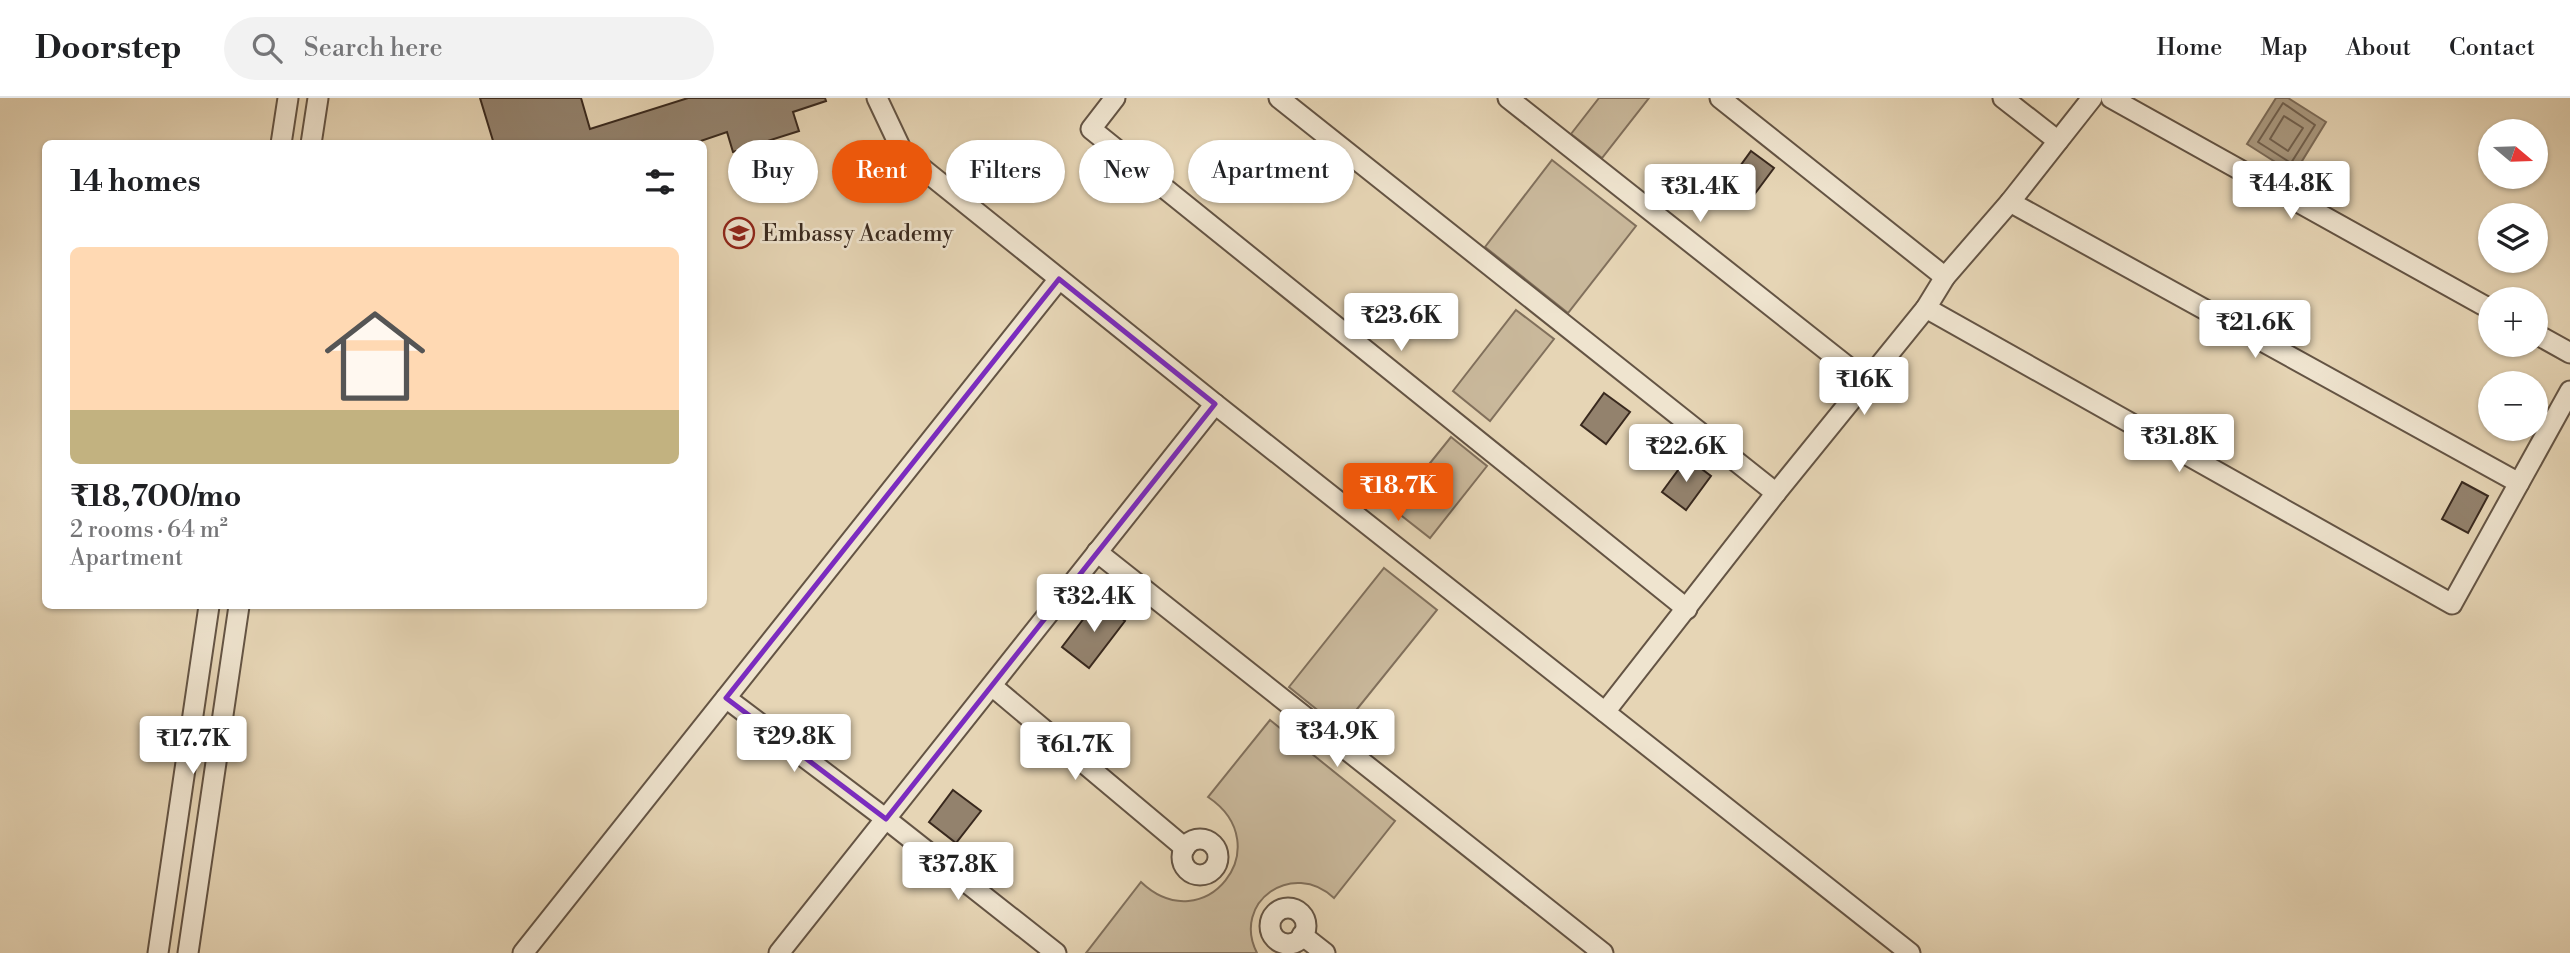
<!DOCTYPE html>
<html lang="en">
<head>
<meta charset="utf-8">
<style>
  body { margin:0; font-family:"Libre Bodoni",serif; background:#f2f2f2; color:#202124; height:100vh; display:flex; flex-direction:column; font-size:26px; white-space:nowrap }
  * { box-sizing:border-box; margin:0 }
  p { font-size:23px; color:#757577 }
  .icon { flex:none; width:38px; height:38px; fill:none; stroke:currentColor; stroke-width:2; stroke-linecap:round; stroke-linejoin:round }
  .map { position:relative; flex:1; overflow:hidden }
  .panel { position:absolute; left:42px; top:42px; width:665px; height:469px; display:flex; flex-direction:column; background:#fff; border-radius:10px; box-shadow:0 2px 5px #0004 }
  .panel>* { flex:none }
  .top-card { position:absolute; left:728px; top:42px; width:665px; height:63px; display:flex; gap:14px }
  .needle { width:46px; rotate:109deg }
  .buttons { position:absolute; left:2478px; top:21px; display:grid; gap:14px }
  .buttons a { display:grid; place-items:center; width:70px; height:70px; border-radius:50%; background:#fff; box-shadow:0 2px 5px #0004; font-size:35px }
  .price { position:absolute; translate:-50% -60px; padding:0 16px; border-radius:7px; background:#fff; color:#222; font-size:23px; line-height:46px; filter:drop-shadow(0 2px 4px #0008) }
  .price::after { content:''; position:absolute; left:50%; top:42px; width:21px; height:16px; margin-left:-10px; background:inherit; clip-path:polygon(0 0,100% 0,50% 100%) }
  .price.active { background:#ea580c; color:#fff }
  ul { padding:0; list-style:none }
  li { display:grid; align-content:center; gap:14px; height:371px; padding:0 28px }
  li span { display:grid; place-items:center; height:217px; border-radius:10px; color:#555 }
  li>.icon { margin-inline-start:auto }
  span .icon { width:126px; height:126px; fill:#fffc; stroke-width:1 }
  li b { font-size:30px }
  h2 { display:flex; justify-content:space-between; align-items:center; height:84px; padding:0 28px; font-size:30px }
  .tag { padding:0 24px; border-radius:32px; background:#fff; box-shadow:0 2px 5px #0004; font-size:24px; line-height:63px }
  .tag.active { background:#ea580c; color:#fff }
  header { display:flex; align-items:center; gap:42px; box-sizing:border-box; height:98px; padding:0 35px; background:#fff; border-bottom:2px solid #e0e0e0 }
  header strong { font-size:33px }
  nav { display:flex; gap:38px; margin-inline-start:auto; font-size:24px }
  .search { width:490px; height:63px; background:#f2f2f2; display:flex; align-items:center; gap:18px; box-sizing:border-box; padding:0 24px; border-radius:38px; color:#757577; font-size:26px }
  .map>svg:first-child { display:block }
  .green { fill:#c9b89b; stroke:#81705c; stroke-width:2 }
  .water { fill:#ab9b82; stroke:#7d6d5a; stroke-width:2 }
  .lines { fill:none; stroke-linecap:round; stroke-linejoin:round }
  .shore { stroke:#726250; stroke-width:2 }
  .building { fill:#93826d; stroke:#39291e; stroke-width:2 }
  .street-casing { stroke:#645444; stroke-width:23 }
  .street { stroke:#efe4cf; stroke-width:19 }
  .marked { fill:none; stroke:#7b2cbf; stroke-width:5; stroke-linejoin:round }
  .labels { text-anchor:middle; stroke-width:5; stroke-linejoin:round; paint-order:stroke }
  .poi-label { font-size:23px; fill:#39291e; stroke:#efe4cf; text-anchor:start }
</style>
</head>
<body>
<header>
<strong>Doorstep</strong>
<div class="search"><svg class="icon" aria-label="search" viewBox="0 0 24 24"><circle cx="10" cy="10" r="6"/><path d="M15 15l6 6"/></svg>Search here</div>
<nav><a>Home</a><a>Map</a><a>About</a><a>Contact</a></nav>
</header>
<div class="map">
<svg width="2570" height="855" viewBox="0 0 2570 855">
  <rect width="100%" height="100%" fill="#e6d5b5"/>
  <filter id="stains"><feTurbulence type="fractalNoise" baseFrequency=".00286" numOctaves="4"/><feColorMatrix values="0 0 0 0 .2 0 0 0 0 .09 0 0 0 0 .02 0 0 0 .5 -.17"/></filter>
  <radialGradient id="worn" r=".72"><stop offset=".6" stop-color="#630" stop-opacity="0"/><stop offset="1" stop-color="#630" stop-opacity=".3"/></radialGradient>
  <g class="green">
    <path d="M 1599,0 L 1649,0 L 1602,60 L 1571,36 Z"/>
    <path d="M 1552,62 L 1636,128 L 1568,215 L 1485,149 Z"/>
    <path d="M 1516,212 L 1554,241 L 1490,323 L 1453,293 Z"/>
    <path d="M 1451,339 L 1487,368 L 1430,440 L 1393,411 Z"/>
    <path d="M 1384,470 L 1437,512 L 1341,631 L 1289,589 Z"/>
    <path d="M 1270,622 L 1395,723 L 1334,800 C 1293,761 1231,804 1257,855 L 1086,855 L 1141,784 C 1204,844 1281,748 1208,699 Z"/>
  </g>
  <path class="water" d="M 2276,0 L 2288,0 L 2326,24 L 2294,76 L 2247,46 Z"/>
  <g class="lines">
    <g class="shore">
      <path d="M 2283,5 L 2315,27 L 2291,65 L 2258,44 Z"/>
      <path d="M 2284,18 L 2303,30 L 2288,53 L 2270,41 Z"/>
    </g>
  </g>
  <g class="building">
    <path d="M 480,0 L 581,0 L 590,31 L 688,0 L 825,0 L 826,3 L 793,14 L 799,33 L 733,54 L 727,34 L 692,46 L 494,46 Z"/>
    <path d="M 1751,53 L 1774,70 L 1748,105 L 1725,89 Z"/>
    <path d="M 1604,295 L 1630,314 L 1606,346 L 1581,327 Z"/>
    <path d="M 1687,360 L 1711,378 L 1686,412 L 1662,394 Z"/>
    <path d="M 2462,384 L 2488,398 L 2468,435 L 2442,421 Z"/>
    <path d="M 1098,502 L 1125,523 L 1089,570 L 1062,549 Z"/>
    <path d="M 953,692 L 981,713 L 956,745 L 929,724 Z"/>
  </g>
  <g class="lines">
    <g class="street-casing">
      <g id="street">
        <path d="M 877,0 L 903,55 L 1215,306 L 1910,855"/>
        <path d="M 1115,0 L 1091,31 L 1687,511"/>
        <path d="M 1279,0 L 1776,395"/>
        <path d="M 1508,0 L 1867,284"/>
        <path d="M 1720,0 L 1945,179"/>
        <path d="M 2003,0 L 2058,43"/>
        <path d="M 2111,0 L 2490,211"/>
        <path d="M 281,46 L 288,0"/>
        <path d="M 311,46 L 318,0"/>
        <path d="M 2010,104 L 2519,385"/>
        <path d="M 1926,210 L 2452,506 L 2570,293"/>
        <path d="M 2536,236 L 2570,255"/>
        <path d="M 1097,454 L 1603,855"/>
        <path d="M 992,588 L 1185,750"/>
        <path d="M 726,600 L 886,721 L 1056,855"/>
        <path d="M 1605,614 L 1776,395 L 1926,210 L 1945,179 L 2010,104 L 2092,0"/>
        <circle cx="1200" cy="759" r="18"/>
        <circle cx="1288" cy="828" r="18"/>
        <path d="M 1302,837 L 1325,855"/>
        <path d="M 158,855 L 209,508"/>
        <path d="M 188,855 L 239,508"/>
        <path d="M 523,855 L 1059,181"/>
        <path d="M 779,855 L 1215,306"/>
      </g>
    </g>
    <use href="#street" class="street"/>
  </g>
  <path class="marked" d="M 1059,181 L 1215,306 L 886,721 L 726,600 Z"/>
  <defs>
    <g id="school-ring" transform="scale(1.575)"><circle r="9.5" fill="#efe4cf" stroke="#8f2418" stroke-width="1.5"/><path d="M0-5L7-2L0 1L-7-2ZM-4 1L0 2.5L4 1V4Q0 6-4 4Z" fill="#8f2418"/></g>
  </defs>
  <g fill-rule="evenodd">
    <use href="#school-ring" x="739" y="135"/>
  </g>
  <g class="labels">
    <g class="poi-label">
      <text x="762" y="143">Embassy Academy</text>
    </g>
  </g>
  <rect width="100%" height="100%" filter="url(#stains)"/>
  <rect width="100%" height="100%" fill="url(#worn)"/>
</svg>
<div class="buttons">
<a><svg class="needle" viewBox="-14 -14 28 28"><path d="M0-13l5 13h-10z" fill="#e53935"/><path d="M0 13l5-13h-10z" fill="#757577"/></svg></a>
<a><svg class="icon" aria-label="layers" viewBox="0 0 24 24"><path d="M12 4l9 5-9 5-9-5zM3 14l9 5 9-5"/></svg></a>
<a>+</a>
<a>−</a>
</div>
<b class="price" style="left:2291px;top:123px">₹44.8K</b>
<b class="price" style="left:1700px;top:126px">₹31.4K</b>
<b class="price" style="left:1401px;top:255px">₹23.6K</b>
<b class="price" style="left:2255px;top:262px">₹21.6K</b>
<b class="price" style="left:1864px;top:319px">₹16K</b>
<b class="price" style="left:2179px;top:376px">₹31.8K</b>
<b class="price" style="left:1686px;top:386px">₹22.6K</b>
<b class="price active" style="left:1398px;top:425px">₹18.7K</b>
<b class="price" style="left:1094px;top:536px">₹32.4K</b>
<b class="price" style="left:1337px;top:671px">₹34.9K</b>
<b class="price" style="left:794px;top:676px">₹29.8K</b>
<b class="price" style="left:193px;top:678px">₹17.7K</b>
<b class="price" style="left:1075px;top:684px">₹61.7K</b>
<b class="price" style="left:958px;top:804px">₹37.8K</b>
<div class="top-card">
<a class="tag">Buy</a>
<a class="tag active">Rent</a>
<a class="tag">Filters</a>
<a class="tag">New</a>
<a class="tag">Apartment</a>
</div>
<section class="panel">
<h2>14 homes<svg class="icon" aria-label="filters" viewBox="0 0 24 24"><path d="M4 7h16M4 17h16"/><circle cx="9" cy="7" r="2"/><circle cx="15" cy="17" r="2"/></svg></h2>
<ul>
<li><span style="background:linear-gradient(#ffd9b3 75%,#c2b280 0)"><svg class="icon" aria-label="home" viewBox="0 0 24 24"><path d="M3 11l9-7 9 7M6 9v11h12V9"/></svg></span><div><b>₹18,700/mo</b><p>2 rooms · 64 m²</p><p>Apartment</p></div></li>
</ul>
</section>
</div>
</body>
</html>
